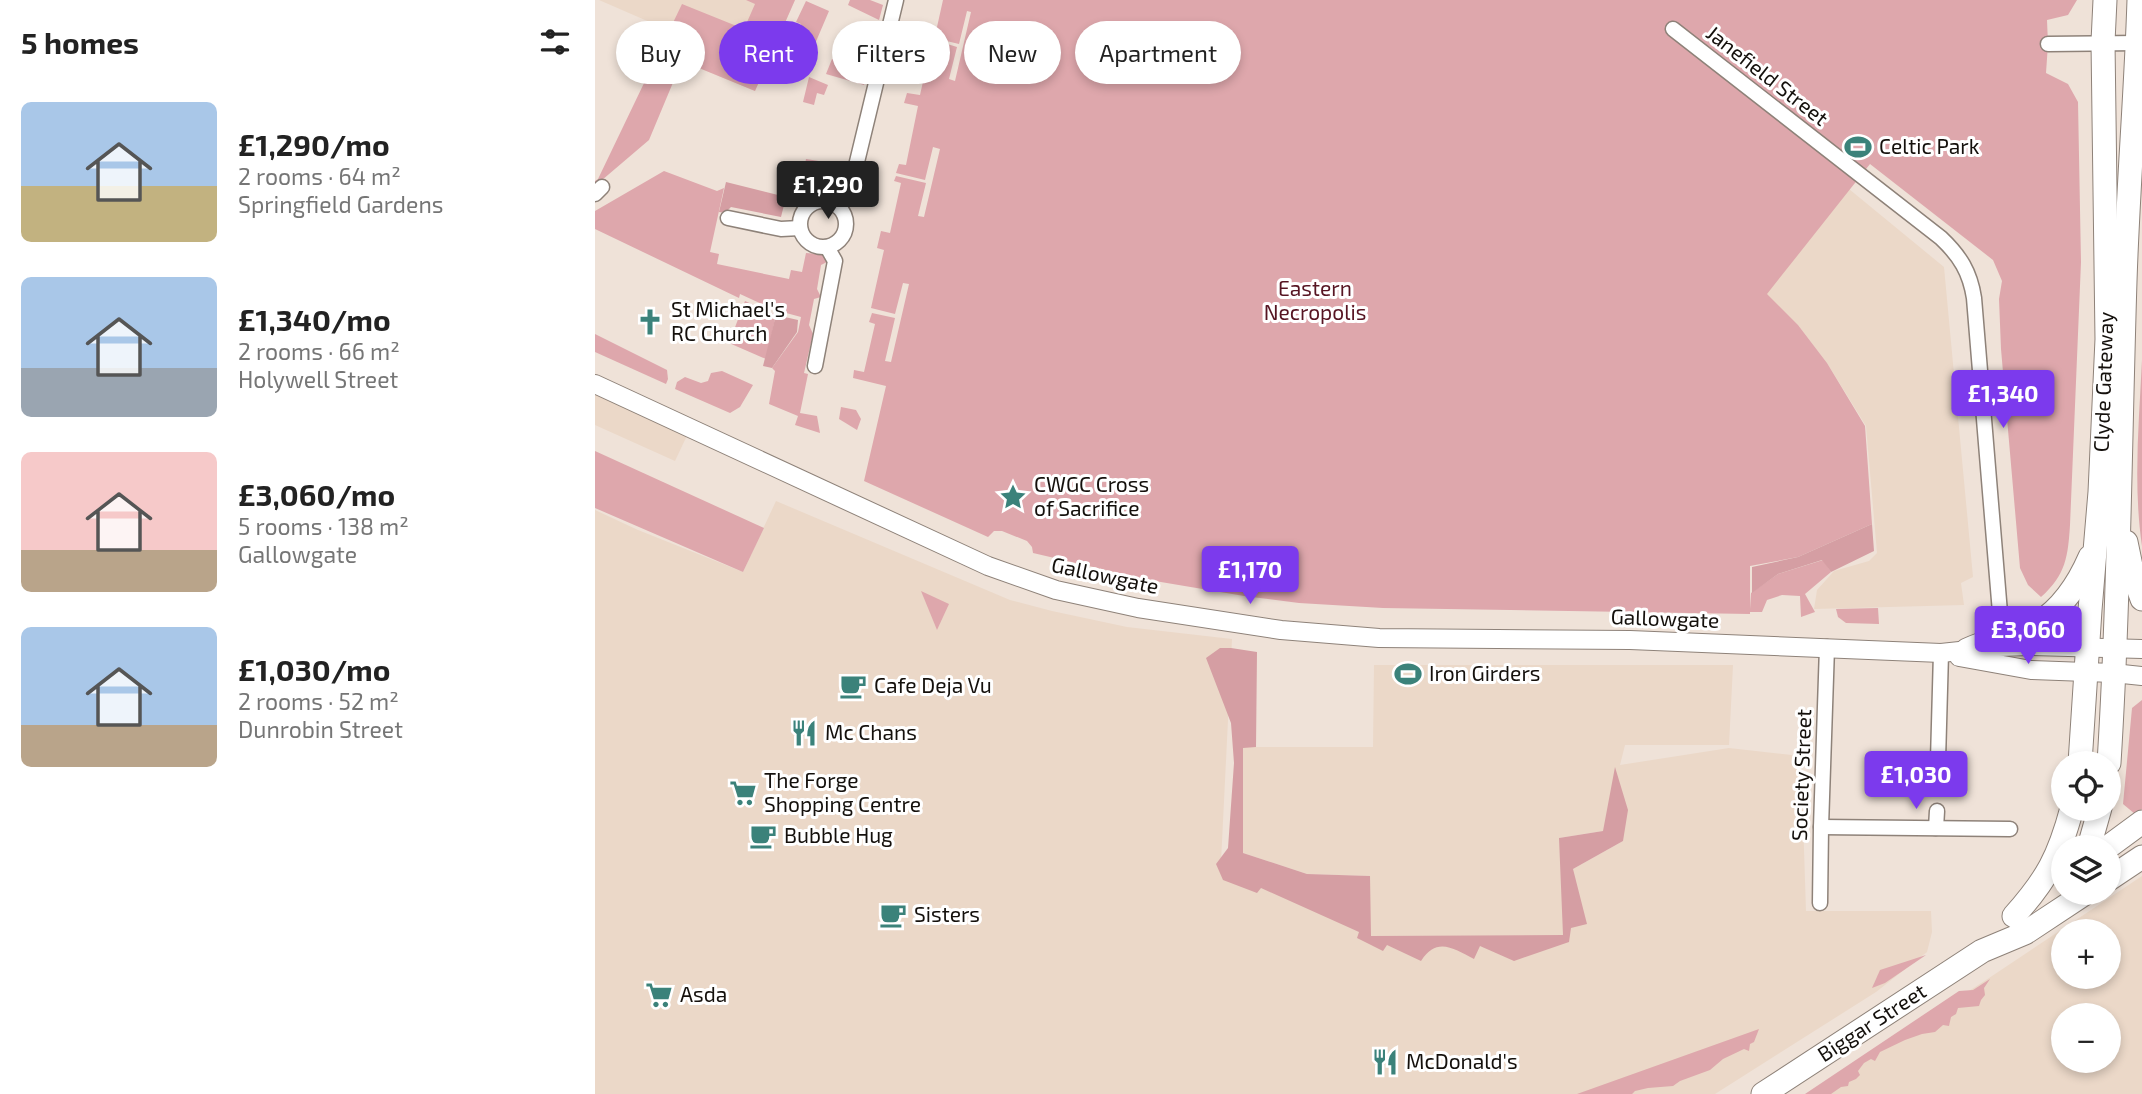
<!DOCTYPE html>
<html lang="en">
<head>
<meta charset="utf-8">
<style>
  body { margin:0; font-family:"Exo 2",sans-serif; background:#f2f2f2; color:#222; height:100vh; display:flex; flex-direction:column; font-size:26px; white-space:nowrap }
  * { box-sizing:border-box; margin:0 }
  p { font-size:23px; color:#767676 }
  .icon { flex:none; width:38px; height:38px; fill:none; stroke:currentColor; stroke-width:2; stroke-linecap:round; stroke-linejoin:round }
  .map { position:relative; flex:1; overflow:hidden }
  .panel { display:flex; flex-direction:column; background:#fff; width:595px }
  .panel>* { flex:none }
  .top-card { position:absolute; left:21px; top:21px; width:665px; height:63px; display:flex; gap:14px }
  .buttons { position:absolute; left:1456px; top:751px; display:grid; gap:14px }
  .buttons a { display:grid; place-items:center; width:70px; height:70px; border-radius:50%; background:#fff; box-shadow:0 4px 10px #0003; font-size:35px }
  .price { position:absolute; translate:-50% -60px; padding:0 16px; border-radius:7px; background:#7c3aed; color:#fff; font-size:23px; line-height:46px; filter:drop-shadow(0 2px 4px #0008) }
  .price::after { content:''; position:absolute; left:50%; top:42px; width:21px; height:16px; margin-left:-10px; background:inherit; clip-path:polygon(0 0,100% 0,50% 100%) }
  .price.selected { background:#222; color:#fff }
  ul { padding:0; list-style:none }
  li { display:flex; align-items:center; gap:21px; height:175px; padding:0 21px }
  li span { display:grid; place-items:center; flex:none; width:196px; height:140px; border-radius:10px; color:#555 }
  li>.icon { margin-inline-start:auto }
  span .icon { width:84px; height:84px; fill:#fffc; stroke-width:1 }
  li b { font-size:30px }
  h2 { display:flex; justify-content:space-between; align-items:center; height:84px; padding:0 21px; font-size:30px }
  .chip { padding:0 24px; border-radius:32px; background:#fff; box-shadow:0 4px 10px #0003; font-size:24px; line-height:63px }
  .chip.selected { background:#7c3aed; color:#fff }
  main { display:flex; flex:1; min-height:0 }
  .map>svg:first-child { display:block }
  .built { fill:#ebd8c8; fill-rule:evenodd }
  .green { fill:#dea7ac }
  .forest { fill:#d59ea3 }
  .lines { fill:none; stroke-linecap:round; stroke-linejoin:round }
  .minor-casing { stroke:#8e8279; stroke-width:17 }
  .tertiary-casing { stroke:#8e8279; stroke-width:20 }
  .primary-casing { stroke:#8e8279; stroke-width:25 }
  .minor { stroke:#fff; stroke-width:14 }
  .tertiary { stroke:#fff; stroke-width:18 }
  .primary { stroke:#fff; stroke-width:23 }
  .labels { text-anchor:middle; stroke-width:6; stroke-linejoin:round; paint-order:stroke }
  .street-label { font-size:21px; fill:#14100c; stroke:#fff }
  .poi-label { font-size:21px; fill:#14100c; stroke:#fff; text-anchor:start }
  .park-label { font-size:21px; fill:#571523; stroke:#fff }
</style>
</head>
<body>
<main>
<section class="panel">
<h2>5 homes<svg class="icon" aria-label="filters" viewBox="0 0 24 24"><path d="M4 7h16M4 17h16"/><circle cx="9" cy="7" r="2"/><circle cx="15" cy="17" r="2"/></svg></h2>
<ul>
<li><span style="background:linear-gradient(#a9c7e8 60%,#c2b280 0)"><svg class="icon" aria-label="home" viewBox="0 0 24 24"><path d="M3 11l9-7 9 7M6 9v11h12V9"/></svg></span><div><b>£1,290/mo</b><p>2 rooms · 64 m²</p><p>Springfield Gardens</p></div></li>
<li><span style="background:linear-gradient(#a9c7e8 65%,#9aa5b1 0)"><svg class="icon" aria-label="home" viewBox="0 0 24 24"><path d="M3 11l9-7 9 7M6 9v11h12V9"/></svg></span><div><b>£1,340/mo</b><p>2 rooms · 66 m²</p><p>Holywell Street</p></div></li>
<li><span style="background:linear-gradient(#f6c9c9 70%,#b9a48a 0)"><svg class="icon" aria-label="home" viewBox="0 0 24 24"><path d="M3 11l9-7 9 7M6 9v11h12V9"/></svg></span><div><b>£3,060/mo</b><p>5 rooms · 138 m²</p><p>Gallowgate</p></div></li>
<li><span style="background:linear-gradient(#a9c7e8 70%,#b9a48a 0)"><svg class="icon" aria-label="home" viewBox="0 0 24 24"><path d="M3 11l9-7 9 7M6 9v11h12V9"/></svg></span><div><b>£1,030/mo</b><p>2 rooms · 52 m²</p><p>Dunrobin Street</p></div></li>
</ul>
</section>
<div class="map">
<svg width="1547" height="1094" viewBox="0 0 1547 1094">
  <rect width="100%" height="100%" fill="#efe2d8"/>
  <g class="built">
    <path d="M 4,0 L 200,0 L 160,91 L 65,52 L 73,30 Z"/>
    <path d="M 1254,189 L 1349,267 L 1378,577 L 1366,583 L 1369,605 L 1219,609 L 1222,590 L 1239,571 L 1274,561 L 1282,553 L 1271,426 L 1232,363 L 1203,325 L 1171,294 Z"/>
    <path d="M 0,379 L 97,425 L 80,461 L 0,425 Z"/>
    <path d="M 181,501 L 415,600 L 457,611 L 532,627 L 637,639 L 626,862 L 771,909 L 770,938 L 864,936 L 775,936 L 775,876 L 712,874 L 648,853 L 648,747 L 778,747 L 779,665 L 1138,665 L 1134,745 L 1030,745 L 1025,765 L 1134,748 L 1206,756 L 1211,911 L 1336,911 L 1337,932 L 1332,952 L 1281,992 L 1120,1094 L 0,1094 L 0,510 L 43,530 L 148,572 ZM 1008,831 L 1028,841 L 978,869 L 964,838 Z"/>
    <path d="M 1547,876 L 1547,1094 L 1215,1094 L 1394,978 ZM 1468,931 L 1514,931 L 1514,976 L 1468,976 ZM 1468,1015 L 1514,1015 L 1514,1060 L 1468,1060 Z"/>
  </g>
  <g class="green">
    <path d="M 151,0 L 200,0 L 160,91 L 87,61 L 54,140 L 0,186 L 0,181 L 3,179 L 87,4 L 149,29 L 160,4 Z"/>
    <path d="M 255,0 L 275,0 L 288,5 L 284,20 L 253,5 Z"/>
    <path d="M 348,0 L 1482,0 L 1473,15 L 1452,20 L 1453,44 L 1451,73 L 1473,84 L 1483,102 L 1486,262 L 1475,525 C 1473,556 1471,575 1446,597 L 1433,585 L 1425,568 L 1406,349 L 1404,299 L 1407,281 L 1398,260 L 1275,164 L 1172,294 L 1203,325 L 1232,363 L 1270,426 L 1277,524 L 1203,557 L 1155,566 L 1155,609 L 1156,593 L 1183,574 L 1228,560 L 1236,572 L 1210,594 L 1220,612 L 1206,617 L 1205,596 L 1187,595 L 1172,600 L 1167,612 L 1155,612 L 1155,614 L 788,608 L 704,603 L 649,596 L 554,580 L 438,553 L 437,547 L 432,541 L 407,531 L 399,531 L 393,537 L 269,481 L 291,386 L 258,378 L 259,370 L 269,372 L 280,324 L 274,322 L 277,313 L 300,318 L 290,361 L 296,362 L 314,284 L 308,283 L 300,314 L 276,308 L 289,250 L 282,248 L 286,231 L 295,233 L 306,183 L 299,181 L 301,176 L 331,183 L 323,216 L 329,217 L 345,149 L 338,147 L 330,180 L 301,173 L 304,164 L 311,165 L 323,106 L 309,103 L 312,93 L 325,95 L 336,46 L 348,49 L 349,43 L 362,47 L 354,79 L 360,81 L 376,12 L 372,11 L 364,44 L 335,37 L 338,27 L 342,27 Z"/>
    <path d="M 211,1 L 234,11 L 211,65 L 215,67 L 211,76 L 187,66 L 206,24 L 201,22 Z"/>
    <path d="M 249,30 L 279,41 L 277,52 L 244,42 Z"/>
    <path d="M 237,59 L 273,68 L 269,85 L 231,74 Z"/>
    <path d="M 214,77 L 233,85 L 229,95 L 222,93 L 219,105 L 208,102 Z"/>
    <path d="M 211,159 L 249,165 L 235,192 L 203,200 Z"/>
    <path d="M 69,171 L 122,191 L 129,188 L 115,252 L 124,254 L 122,264 L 194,279 L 196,270 L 207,272 L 211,253 L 236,255 L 234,261 L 226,265 L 222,289 L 226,297 L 219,299 L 214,325 L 218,334 L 209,373 L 213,374 L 205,413 L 222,416 L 225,433 L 200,425 L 203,416 L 174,404 L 180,371 L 177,368 L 203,332 L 206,317 L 180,310 L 145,294 L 144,298 L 0,229 L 0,211 Z"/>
    <path d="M 150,301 L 181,315 L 171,359 L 134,343 Z"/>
    <path d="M 0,334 L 72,370 L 73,379 L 71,384 L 0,352 Z"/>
    <path d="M 1547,360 L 1547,546 C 1538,485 1544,422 1547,360 Z"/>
    <path d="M 127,371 L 158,385 L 145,407 L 135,413 L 80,389 L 82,382 L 90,377 L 106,383 L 113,381 L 116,373 Z"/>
    <path d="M 246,407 L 261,410 L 266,419 L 262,430 L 244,419 Z"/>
    <path d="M 0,451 L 169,528 L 148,572 L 0,508 Z"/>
    <path d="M 326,591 L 354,604 L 342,630 Z"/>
    <path d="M 1283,608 L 1284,624 L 1251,623 L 1243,617 L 1241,609 Z"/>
    <path d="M 1547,700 L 1547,809 L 1540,814 L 1528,804 L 1537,708 Z"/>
    <path d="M 1331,955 L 1290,983 L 1277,988 L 1285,970 Z"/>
    <path d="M 1395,979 L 1389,988 L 1390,995 L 1386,1000 L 1384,1006 L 1363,1008 L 1361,1014 L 1356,1017 L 1354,1026 L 1348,1025 L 1340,1032 L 1327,1034 L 1310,1040 L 1285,1052 L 1280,1061 L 1276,1059 L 1269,1063 L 1263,1071 L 1265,1075 L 1261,1079 L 1254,1082 L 1253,1086 L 1246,1087 L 1236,1094 L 1210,1094 L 1364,991 L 1378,990 Z"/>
    <path d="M 1164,1029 L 1159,1042 L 1155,1044 L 1154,1051 L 1149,1049 L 1128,1059 L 1115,1070 L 1085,1081 L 1078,1086 L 1053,1088 L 1040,1091 L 1037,1094 L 982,1094 Z"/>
  </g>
  <g class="forest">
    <path d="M 131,182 L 191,197 L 186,217 L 136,207 L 130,213 L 124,212 Z"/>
    <path d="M 181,315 L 203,320 L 202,332 L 177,368 L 168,366 Z"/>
    <path d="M 1277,524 L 1279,551 L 1236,572 L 1227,560 L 1183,574 L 1157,593 L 1157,567 L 1203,557 Z"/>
    <path d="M 625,648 L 636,648 L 662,652 L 661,747 L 648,748 L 648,853 L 712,874 L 775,876 L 776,936 L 968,935 L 964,838 L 1008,831 L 1020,767 L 1033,810 L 1028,841 L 978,869 L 992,924 L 976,928 L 974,942 L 919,961 L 885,946 L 879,959 C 859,949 842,936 826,961 L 792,945 L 788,951 L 762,938 L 764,932 L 666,888 L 662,893 L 628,880 L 621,864 L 633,848 L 639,763 L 636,723 L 611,658 Z"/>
  </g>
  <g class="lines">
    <g class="minor-casing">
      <g id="minor">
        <path d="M 1078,29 L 1346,238 C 1365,256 1375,272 1379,298 L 1407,637"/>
        <path d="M 1453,44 L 1543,43"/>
        <path d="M 0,194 L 7,187"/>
        <circle cx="228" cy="224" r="23"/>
        <path d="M 242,206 L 249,195 L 261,166 L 301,0"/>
        <path d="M 133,218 L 186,229 L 205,228"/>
        <path d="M 220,366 L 240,261 L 232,247"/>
        <path d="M 1343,760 L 1346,653"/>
        <path d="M 1226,827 L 1415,829"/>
        <path d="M 1341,828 L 1342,811"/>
        <path d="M 1225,903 L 1226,827 L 1232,647"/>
      </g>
    </g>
    <g class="tertiary-casing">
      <g id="tertiary">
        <path d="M 0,384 L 393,566 L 461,590 L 543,608 L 686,630 L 784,638 L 1035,640 L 1346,653 L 1402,647 L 1436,646 L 1547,649"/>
        <path d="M 1364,657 L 1436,670 L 1518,673 L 1547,676"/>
      </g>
    </g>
    <g class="primary-casing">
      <g id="primary">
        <path d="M 1531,542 L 1537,571 L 1547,599"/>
        <path d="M 1372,650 C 1391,641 1410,637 1430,630 C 1461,617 1482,587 1495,557"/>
        <path d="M 1485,763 L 1495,610 L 1505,492 L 1512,339 L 1508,42 L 1510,0"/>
        <path d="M 1514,763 C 1524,603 1525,441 1530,281 C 1533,187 1541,94 1544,0"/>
        <path d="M 1494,847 L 1505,808"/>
        <path d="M 1513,847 L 1547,822"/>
        <path d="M 1514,879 L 1547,857"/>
        <path d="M 1419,916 C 1452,879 1464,857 1477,808"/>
        <path d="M 1168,1094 L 1387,951 L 1430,933 L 1492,892"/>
      </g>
    </g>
    <use href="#minor" class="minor"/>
    <use href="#tertiary" class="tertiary"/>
    <use href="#primary" class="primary"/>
  </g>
  <defs>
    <g id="stadium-bare" transform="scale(2.1)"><path d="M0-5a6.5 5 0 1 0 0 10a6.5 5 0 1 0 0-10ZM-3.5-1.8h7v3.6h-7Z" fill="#3b827a" stroke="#fff" stroke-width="2.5" paint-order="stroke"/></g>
    <g id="church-bare" transform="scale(2.1)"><path d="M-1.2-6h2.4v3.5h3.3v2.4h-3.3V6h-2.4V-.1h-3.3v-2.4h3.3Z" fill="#3b827a" stroke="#fff" stroke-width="2.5" paint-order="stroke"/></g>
    <g id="sight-bare" transform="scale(2.1)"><path d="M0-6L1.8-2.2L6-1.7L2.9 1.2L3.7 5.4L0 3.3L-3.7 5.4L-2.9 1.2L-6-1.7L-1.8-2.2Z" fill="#3b827a" stroke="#fff" stroke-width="2.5" paint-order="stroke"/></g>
    <g id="cafe-bare" transform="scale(2.1)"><path d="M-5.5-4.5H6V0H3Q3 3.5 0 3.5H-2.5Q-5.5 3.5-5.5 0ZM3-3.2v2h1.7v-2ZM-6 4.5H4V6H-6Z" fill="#3b827a" stroke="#fff" stroke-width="2.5" paint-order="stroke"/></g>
    <g id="restaurant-bare" transform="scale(2.1)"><path d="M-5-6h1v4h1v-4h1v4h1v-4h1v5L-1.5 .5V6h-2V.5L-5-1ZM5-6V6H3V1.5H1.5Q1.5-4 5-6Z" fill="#3b827a" stroke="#fff" stroke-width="2.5" paint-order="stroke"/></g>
    <g id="supermarket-bare" transform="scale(2.1)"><path d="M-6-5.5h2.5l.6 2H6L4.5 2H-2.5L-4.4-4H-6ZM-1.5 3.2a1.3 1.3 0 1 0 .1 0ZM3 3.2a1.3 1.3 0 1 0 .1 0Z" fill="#3b827a" stroke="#fff" stroke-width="2.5" paint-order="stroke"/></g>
  </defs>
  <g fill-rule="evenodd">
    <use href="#stadium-bare" x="1263" y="147"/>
    <use href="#church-bare" x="55" y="322"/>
    <use href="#sight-bare" x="418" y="497"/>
    <use href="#stadium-bare" x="813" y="674"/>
    <use href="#cafe-bare" x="258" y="686"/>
    <use href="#restaurant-bare" x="209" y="733"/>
    <use href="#supermarket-bare" x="148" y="793"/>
    <use href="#cafe-bare" x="168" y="836"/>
    <use href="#cafe-bare" x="298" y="915"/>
    <use href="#supermarket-bare" x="64" y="995"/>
    <use href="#restaurant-bare" x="790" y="1062"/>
  </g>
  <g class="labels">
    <g class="street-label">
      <text transform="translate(1172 76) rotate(38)" y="7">Janefield Street</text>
      <text transform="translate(1509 382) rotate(-88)" y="7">Clyde Gateway</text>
      <text transform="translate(510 576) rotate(12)" y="7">Gallowgate</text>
      <text transform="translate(1070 619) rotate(2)" y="7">Gallowgate</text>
      <text transform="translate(1207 775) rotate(-88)" y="7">Society Street</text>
      <text transform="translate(1277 1023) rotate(-33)" y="7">Biggar Street</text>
    </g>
    <g class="poi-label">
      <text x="1284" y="154">Celtic Park</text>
      <text x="76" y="317">St Michael's<tspan x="76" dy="24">RC Church</tspan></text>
      <text x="439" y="492">CWGC Cross<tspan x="439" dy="24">of Sacrifice</tspan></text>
      <text x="834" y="681">Iron Girders</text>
      <text x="279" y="693">Cafe Deja Vu</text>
      <text x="230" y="740">Mc Chans</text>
      <text x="169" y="788">The Forge<tspan x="169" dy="24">Shopping Centre</tspan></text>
      <text x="189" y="843">Bubble Hug</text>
      <text x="319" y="922">Sisters</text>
      <text x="85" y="1002">Asda</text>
      <text x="811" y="1069">McDonald's</text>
    </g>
    <g class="park-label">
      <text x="720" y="296">Eastern<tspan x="720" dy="24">Necropolis</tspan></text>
    </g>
  </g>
</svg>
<div class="buttons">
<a><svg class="icon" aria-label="locate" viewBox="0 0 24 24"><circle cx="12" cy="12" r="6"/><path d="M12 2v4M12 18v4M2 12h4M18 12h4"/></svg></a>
<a><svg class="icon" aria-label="layers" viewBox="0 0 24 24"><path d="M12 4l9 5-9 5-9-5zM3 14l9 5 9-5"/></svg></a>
<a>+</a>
<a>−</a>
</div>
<b class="price selected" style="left:233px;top:221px">£1,290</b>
<b class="price" style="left:1408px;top:430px">£1,340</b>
<b class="price" style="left:655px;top:606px">£1,170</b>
<b class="price" style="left:1433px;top:666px">£3,060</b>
<b class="price" style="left:1321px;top:811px">£1,030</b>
<div class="top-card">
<a class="chip">Buy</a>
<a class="chip selected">Rent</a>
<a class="chip">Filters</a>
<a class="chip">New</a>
<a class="chip">Apartment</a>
</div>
</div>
</main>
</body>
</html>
